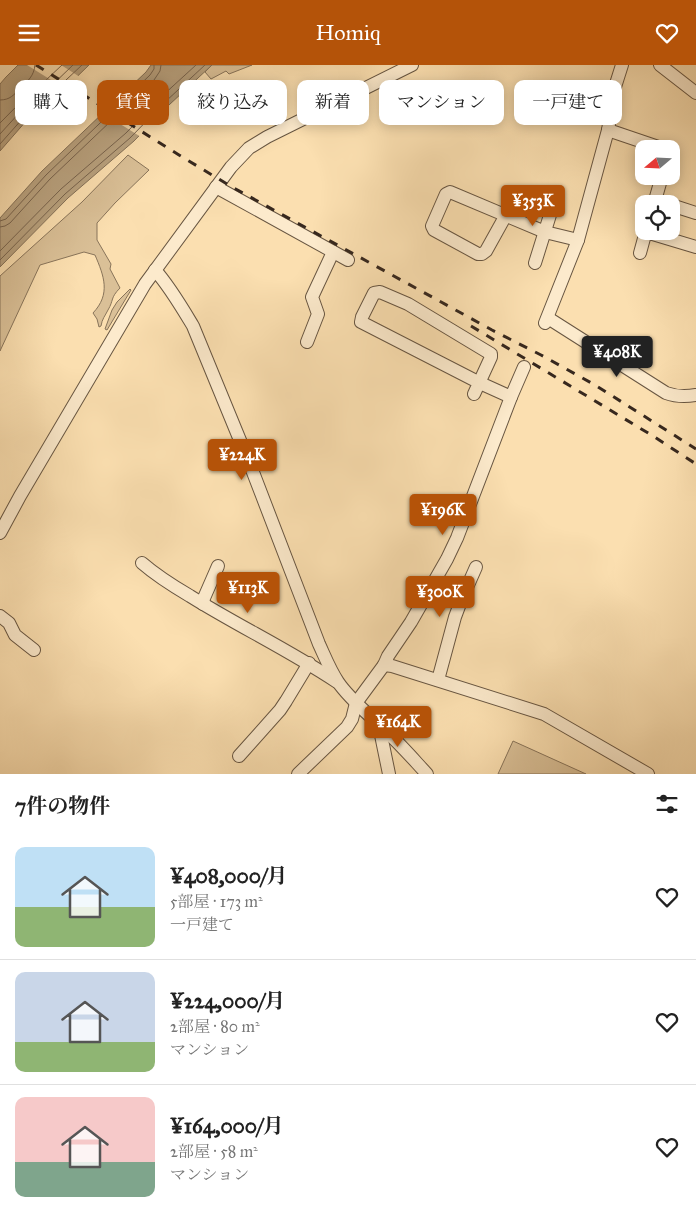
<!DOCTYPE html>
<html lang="ja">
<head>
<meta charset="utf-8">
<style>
  body { margin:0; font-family:"IM FELL Great Primer","Noto Serif JP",serif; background:#f6f6f6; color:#222; height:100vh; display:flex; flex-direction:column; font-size:19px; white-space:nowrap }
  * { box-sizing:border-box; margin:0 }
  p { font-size:16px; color:#767676 }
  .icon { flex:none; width:28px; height:28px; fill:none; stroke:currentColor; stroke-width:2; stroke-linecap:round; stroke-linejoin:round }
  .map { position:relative; height:709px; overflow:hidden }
  .details { display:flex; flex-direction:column; background:#fff; flex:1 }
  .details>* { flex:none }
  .hud { position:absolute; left:15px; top:15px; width:666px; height:45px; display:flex; gap:10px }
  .needle { width:32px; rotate:251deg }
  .controls { position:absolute; left:635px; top:75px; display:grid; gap:10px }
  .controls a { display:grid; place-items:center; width:45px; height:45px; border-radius:10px; background:#fff; box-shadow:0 2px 12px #0003; font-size:25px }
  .price { position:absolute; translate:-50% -42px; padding:0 11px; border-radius:5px; background:#b45309; color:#fff; font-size:16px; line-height:32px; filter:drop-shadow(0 1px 2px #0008) }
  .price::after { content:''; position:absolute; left:50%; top:30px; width:15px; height:11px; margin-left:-8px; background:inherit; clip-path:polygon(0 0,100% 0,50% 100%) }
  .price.on { background:#222; color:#fff }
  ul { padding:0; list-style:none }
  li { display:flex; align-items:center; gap:15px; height:125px; padding:0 15px }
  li+li { border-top:1px solid #e0e0e0 }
  li span { display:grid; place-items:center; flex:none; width:140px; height:100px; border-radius:10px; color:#555 }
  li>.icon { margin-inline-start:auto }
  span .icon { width:60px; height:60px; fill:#fffc; stroke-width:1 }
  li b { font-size:21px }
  h2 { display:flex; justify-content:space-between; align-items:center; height:60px; padding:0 15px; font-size:21px }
  .tag { padding:0 18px; border-radius:10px; background:#fff; box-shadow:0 2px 12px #0003; font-size:18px; line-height:45px }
  .tag.on { background:#b45309; color:#fff }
  header { display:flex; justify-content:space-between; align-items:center; height:65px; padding:0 15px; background:#b45309; color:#fff; font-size:22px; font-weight:600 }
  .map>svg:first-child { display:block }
  .green { fill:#dac097; stroke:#88745a }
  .water { fill:#b8a17e; stroke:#847158 }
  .pier { fill:#fbdfb0 }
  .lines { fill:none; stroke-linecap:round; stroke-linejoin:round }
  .shore { stroke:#78644e; stroke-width:1 }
  .minor-casing { stroke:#685642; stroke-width:14 }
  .minor { stroke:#fceacc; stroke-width:12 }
  .rail { stroke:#37281e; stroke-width:3; stroke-dasharray:9 9; stroke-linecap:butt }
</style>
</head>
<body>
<header><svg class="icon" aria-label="menu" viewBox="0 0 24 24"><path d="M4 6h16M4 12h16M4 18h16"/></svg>Homiq<svg class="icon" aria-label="heart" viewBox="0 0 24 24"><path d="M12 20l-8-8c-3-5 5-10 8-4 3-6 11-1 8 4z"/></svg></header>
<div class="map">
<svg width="696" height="709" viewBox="0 0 696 709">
  <rect width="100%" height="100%" fill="#fbdfb0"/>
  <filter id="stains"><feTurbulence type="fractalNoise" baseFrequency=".004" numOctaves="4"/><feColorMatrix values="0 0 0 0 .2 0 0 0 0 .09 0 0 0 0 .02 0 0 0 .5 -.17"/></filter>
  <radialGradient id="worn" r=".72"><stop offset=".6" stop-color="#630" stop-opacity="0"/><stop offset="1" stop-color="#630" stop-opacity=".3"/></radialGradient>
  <g class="green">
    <path d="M 212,0 L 252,0 L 229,9 L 226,6 L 211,14 L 205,7 Z"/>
    <path d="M 128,90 L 149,105 L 115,138 L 97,158 L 97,175 L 111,199 L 110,204 L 120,223 C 110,233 114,235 108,245 C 105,251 102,254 101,261 L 99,262 L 97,254 L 93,248 C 111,229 104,211 95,190 L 84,187 L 40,200 L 0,286 L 0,211 L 82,137 Z"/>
    <path d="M 130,224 L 131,225 L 107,265 L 105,264 L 112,245 L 117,237 Z"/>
    <path d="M 513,676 L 586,709 L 498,709 Z"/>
  </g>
  <g class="water">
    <path d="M 18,0 L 89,0 L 54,34 L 27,55 L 0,86 L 0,19 L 6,12 Z"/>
    <path d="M 151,0 L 212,0 L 169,40 L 134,76 L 68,133 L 0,202 L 0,153 L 42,106 L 146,7 Z"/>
  </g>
  <g class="pier">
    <path d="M 27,0 L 61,0 L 80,12 L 67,25 Z"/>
    <path d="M 115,34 L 154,59 L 141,72 L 101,47 Z"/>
  </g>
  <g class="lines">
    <g class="shore">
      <path d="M 0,35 C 10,35 14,30 20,23 C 28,16 34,11 35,0"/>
      <path d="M 0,58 C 19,37 42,20 62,0"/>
      <path d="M 0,69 L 20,47 L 46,26 L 73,0"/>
      <path d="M 0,79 L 24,52 L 50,30 L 82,0"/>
      <path d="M 0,156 L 6,154 L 46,110 L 150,10 L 154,4 L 154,0"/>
      <path d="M 0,162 L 5,161 L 10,158 L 50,114 L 154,15 L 160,6 L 161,0"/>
      <path d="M 0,186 L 61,124 L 126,68 L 161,32 L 196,0"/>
      <path d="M 0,195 L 65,129 L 130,73 L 165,37 L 205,0"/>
    </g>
    <g class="minor-casing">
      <g id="minor">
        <path d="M 660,0 L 696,28"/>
        <path d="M 608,65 L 664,84"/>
        <path d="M 216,122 L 348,195"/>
        <path d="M 654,139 L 662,111"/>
        <path d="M 671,140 L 696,148"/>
        <path d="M 506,150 L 486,186 L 482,189 L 478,189 L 434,165 L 432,161 L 446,129 L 450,127 L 545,167 L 578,175"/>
        <path d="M 646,167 L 696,182"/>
        <path d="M 640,188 L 646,166"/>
        <path d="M 535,198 L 555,134"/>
        <path d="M 155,205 C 170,222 181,241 193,261 L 251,402 L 319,579 C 325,592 330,605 338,617 C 350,635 372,652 387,667 C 401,680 414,695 427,709"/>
        <path d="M 548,253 L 666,328 C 677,332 685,332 696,330"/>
        <path d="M 545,258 L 578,175 L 608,65 L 615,22 L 622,0"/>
        <path d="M 307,277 L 318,249 L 312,232 L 333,187"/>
        <path d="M 474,329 L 491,292 L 491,289 L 408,239 L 380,227 L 374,228 L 362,252 L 361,257 L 480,318 L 511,332"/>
        <path d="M 0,468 L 20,431 L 145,219 L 231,102 L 249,83 L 267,72 L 412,0"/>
        <path d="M 142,498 C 157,511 173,521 190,531 C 238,561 289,585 337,617"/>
        <path d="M 203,539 L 204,533 L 218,501"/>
        <path d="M 0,551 L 9,558 L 15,570 L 34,585"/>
        <path d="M 384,600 L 392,601 L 544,649 L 648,709"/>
        <path d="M 438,615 L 455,552 L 461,536 L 476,502"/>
        <path d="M 380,660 L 381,670 L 389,709"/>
        <path d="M 239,691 L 280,645 L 286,636 L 309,598"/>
        <path d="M 298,709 L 347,662 L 352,654 L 356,638 L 384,600 L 388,591 L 411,557 L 447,494 L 457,473 L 511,332 L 524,302"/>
      </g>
    </g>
    <use href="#minor" class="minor"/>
    <g class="rail">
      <path d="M 36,0 L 179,90 L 232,122 L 492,265 L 541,290 L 595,320 L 696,384"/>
      <path d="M 471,261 L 653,371 L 696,399"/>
    </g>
  </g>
  <rect width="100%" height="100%" filter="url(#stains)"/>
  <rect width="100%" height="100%" fill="url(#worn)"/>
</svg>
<div class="controls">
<a><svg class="needle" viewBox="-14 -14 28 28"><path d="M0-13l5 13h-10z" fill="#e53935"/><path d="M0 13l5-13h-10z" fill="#767676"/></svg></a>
<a><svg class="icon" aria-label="locate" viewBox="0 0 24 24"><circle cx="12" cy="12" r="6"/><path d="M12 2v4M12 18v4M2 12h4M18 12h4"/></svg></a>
</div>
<b class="price" style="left:533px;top:162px">¥353K</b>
<b class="price on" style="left:617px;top:313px">¥408K</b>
<b class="price" style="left:242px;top:416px">¥224K</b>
<b class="price" style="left:443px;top:471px">¥196K</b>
<b class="price" style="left:248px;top:549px">¥113K</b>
<b class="price" style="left:440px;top:553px">¥300K</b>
<b class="price" style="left:398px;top:683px">¥164K</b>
<div class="hud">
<a class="tag">購入</a>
<a class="tag on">賃貸</a>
<a class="tag">絞り込み</a>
<a class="tag">新着</a>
<a class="tag">マンション</a>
<a class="tag">一戸建て</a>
</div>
</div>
<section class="details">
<h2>7件の物件<svg class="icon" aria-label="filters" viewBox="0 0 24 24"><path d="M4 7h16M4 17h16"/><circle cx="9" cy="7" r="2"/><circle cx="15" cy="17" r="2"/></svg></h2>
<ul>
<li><span style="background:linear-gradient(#bfe0f5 60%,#8fb573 0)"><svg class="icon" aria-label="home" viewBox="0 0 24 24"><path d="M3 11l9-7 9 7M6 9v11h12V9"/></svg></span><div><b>¥408,000/月</b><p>5部屋 · 173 m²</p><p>一戸建て</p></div><svg class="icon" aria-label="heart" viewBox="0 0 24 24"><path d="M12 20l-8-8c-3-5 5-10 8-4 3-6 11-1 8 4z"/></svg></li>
<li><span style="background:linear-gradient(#c9d6e8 70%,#8fb573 0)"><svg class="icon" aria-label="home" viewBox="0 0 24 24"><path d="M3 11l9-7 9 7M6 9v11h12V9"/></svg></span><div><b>¥224,000/月</b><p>2部屋 · 80 m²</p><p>マンション</p></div><svg class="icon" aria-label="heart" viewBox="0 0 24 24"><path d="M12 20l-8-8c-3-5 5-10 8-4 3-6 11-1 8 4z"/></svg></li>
<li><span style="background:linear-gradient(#f6c9c9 65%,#7fa58c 0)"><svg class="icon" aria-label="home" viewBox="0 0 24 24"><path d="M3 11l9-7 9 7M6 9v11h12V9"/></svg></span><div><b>¥164,000/月</b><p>2部屋 · 58 m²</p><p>マンション</p></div><svg class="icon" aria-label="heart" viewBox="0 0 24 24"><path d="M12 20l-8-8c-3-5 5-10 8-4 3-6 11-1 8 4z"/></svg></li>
</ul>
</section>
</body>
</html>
